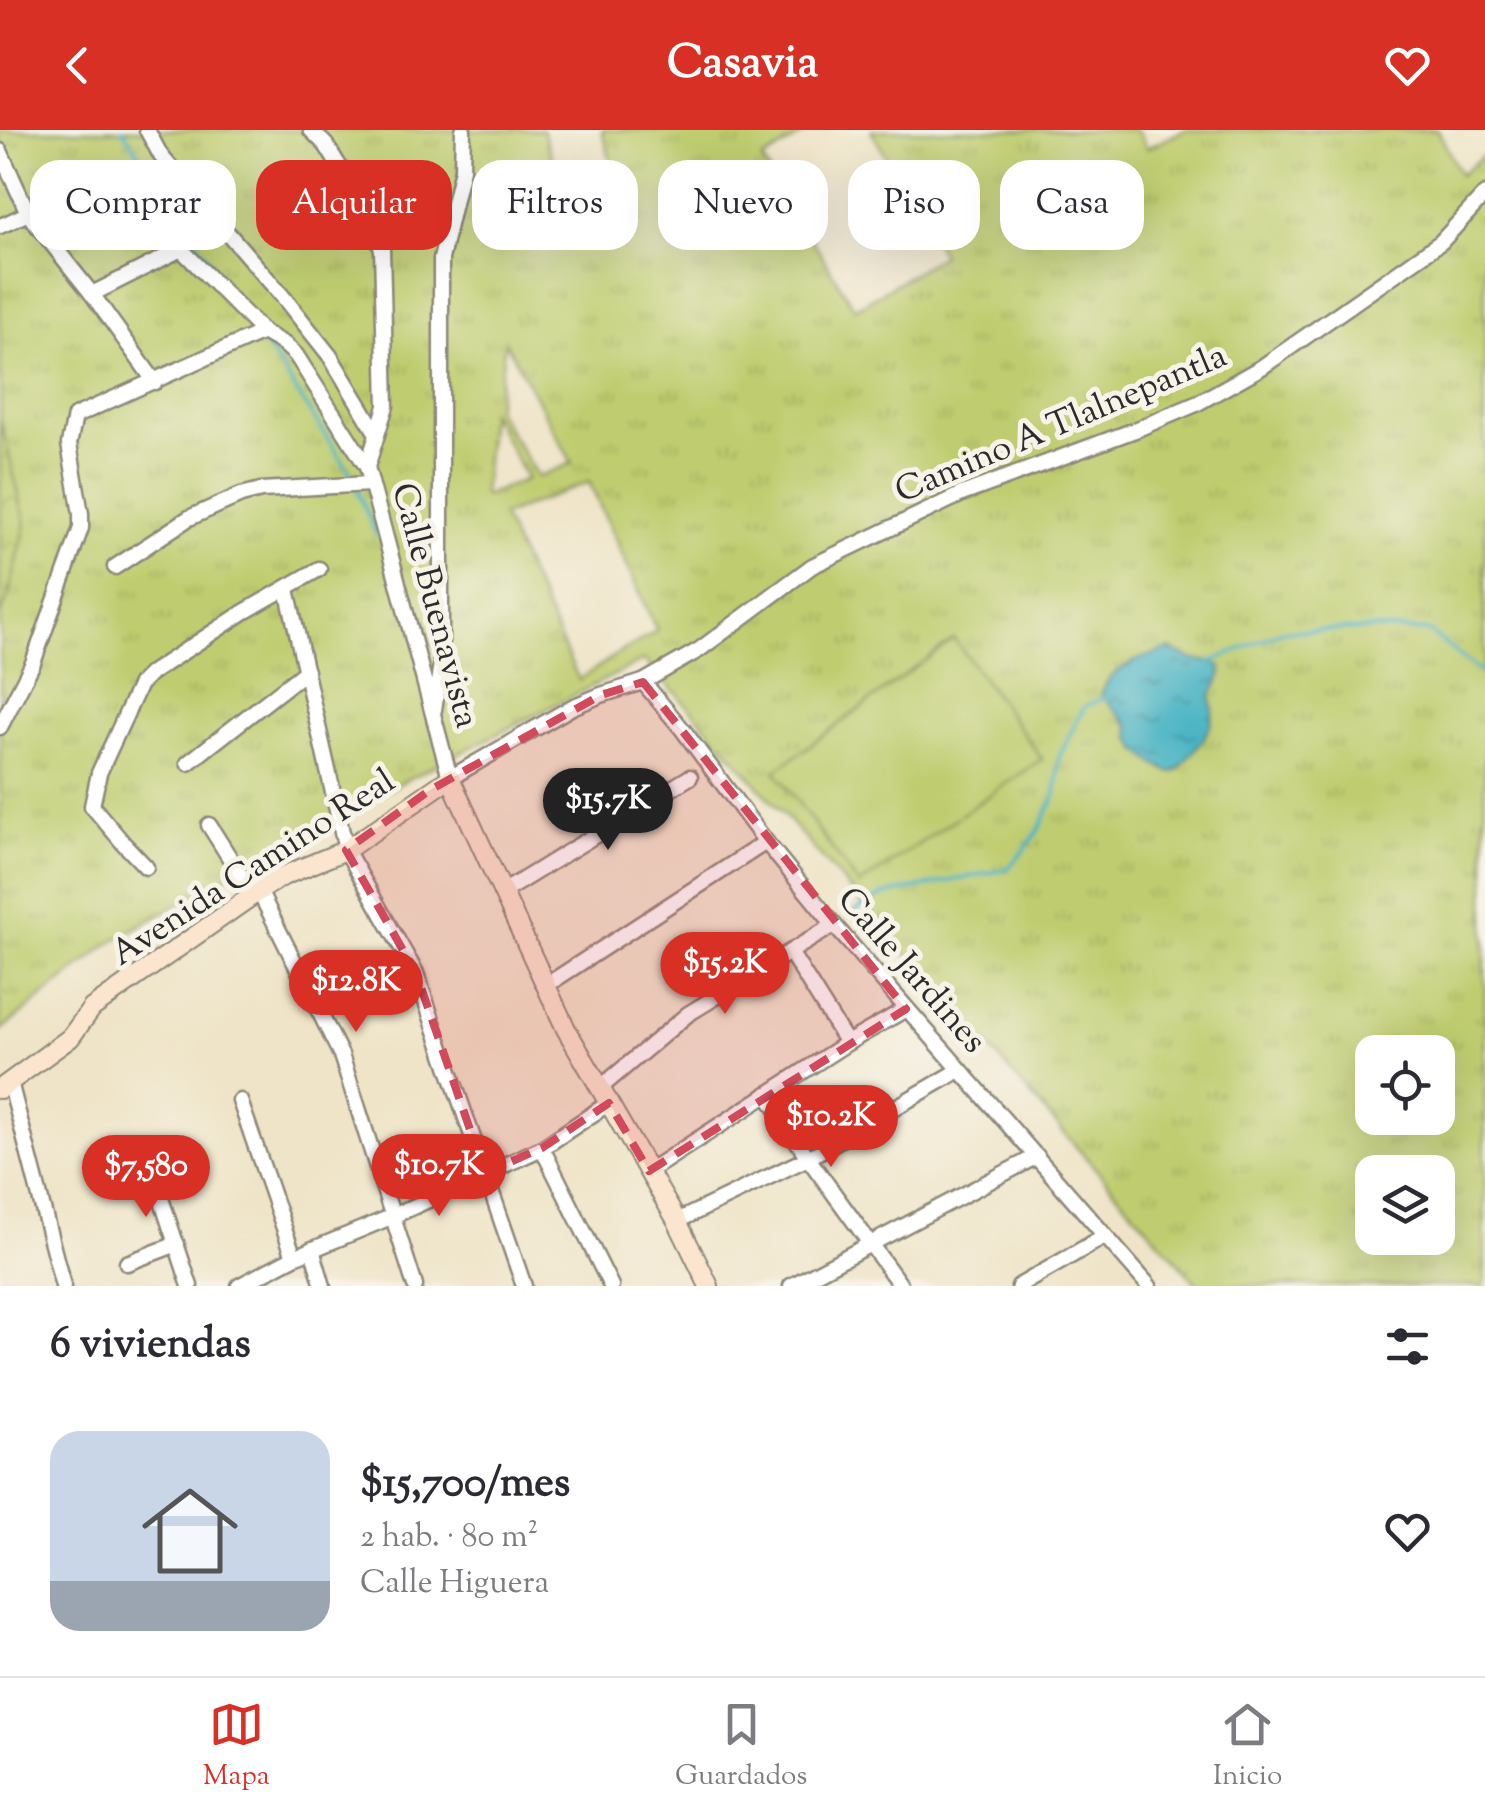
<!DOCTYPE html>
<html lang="es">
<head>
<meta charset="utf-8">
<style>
  body { margin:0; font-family:"Sorts Mill Goudy",serif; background:#f2f2f3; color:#2b2b33; height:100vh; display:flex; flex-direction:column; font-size:38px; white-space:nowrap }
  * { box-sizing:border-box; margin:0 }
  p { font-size:32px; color:#7c7c81 }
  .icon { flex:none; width:55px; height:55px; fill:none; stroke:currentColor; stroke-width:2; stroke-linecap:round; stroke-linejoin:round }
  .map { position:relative; height:1156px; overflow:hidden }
  .sheet { display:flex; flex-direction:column; background:#fff; flex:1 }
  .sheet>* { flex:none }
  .banner { position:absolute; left:30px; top:30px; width:1425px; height:90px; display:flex; gap:20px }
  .buttons { position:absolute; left:1355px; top:905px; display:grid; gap:20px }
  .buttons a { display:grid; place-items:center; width:100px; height:100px; border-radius:20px; background:#fff; box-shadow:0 10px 40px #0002; font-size:50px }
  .price { position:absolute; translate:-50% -85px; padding:0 22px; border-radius:35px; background:#d93025; color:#fff; font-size:32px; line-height:65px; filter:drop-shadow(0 2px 5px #0008) }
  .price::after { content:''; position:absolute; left:50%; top:60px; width:30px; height:22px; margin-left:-15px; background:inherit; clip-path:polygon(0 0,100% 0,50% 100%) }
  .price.active { background:#222; color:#fff }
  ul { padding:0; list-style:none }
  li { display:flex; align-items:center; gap:30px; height:250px; padding:0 50px }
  li span { display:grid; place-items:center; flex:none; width:280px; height:200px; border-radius:30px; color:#555 }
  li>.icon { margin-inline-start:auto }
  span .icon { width:120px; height:120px; fill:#fffc; stroke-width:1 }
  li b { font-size:42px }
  h2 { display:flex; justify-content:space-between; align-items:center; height:120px; padding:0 50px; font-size:42px }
  .pill { padding:0 35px; border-radius:30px; background:#fff; box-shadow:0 10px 40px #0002; font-size:35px; line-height:90px }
  .pill.active { background:#d93025; color:#fff }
  header { display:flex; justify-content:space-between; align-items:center; height:130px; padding:0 50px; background:#d93025; color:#fff; font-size:45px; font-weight:800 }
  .menu { display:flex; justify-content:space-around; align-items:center; height:140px; border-top:2px solid #e1e1e2; background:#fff; font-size:28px; color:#7c7c81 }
  .menu a { display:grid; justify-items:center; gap:5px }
  .menu .active { color:#d93025 }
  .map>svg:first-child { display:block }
  .grass { fill:url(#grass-tufts); stroke:#757c4e; stroke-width:2.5; fill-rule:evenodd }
  .park { fill:url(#park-crowns); stroke:#757c4e; stroke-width:2.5 }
  .garden { fill:#bfcd70; stroke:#757c4e; stroke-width:2.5 }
  .water { fill:url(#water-ripples); stroke:#396f77; stroke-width:2.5 }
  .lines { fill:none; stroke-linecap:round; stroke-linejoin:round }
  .stream { stroke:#47b3c3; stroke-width:4 }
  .street-casing { stroke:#8d8879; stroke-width:19 }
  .secondary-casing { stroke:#8d8879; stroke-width:22 }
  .street { stroke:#fff; stroke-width:14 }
  .secondary { stroke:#fbe5cf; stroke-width:18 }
  .marked { fill:#d1495b; fill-opacity:0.2; stroke:#d1495b; stroke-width:8; stroke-dasharray:20 12; stroke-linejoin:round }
  .labels { text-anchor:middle; stroke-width:10; stroke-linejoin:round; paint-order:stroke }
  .street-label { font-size:35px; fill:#2b2b2b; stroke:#f7f3e8 }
</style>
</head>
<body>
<header><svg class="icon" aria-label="back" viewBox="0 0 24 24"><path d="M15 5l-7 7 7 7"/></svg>Casavia<svg class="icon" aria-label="heart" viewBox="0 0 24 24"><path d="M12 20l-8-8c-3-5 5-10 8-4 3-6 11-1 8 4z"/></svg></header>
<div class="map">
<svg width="1485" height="1156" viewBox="0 0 1485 1156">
  <defs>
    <pattern id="grass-tufts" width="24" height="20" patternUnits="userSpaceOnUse" patternTransform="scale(2.5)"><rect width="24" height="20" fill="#bfcd70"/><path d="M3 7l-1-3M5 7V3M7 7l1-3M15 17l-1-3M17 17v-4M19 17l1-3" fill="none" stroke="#a4b061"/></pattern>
    <pattern id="park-crowns" width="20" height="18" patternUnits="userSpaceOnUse" patternTransform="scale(2.5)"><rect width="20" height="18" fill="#bfcd70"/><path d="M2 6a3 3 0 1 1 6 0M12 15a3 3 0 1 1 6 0" fill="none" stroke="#a4b061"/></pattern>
    <pattern id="water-ripples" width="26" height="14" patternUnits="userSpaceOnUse" patternTransform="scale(2.5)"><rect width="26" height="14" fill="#47b3c3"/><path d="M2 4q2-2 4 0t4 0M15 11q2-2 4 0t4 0" fill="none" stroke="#3b929f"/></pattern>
  </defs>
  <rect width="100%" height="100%" fill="#f7f3e8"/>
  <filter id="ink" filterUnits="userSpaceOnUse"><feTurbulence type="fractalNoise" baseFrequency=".01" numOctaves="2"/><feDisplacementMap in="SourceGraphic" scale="20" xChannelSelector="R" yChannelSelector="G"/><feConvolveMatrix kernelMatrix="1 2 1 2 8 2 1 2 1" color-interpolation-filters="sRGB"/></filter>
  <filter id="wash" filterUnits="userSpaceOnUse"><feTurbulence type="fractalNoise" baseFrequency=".0048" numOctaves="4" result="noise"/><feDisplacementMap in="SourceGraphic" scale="40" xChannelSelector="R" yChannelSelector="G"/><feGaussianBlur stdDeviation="2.25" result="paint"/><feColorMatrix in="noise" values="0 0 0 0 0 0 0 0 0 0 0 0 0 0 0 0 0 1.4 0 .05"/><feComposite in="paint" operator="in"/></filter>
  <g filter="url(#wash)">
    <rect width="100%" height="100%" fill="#efe4c7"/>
    <path class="grass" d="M 0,0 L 543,0 L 578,106 L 627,85 L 602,0 L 810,0 L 762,30 L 855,179 L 942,125 L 871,0 L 1137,0 L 1147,18 L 1185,0 L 1438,0 L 1460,45 L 1485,24 L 1485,1156 L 1199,1156 L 698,587 L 644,530 L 315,696 L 111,812 L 0,901 ZM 505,211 L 572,333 L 538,347 L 496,280 ZM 490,282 L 527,349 L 484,366 L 483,365 ZM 589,352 L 657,501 L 619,523 L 579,550 L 502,386 ZM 1372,922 L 1438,922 L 1438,988 L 1372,988 ZM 1372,1042 L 1438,1042 L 1438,1108 L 1372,1108 Z"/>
    <path class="park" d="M 0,288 L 26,394 L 8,467 L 0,486 Z"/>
    <path class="garden" d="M 954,509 L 1042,629 L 859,755 L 775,641 Z"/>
    <path class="water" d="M 1169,519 L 1194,530 L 1213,532 L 1221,537 L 1222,544 L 1211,567 L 1213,580 L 1211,594 L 1202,611 L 1177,641 L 1171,643 L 1154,633 L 1138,620 L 1131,608 L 1129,595 L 1102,565 C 1106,538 1146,526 1169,519 Z"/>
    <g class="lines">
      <g class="stream">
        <path d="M 123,0 L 225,154"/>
        <path d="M 261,208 L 350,342 L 354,351"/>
        <path d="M 357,360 L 377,405"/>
        <path d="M 1211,532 L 1282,501 L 1379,499 L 1428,501 L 1485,545"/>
        <path d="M 847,786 L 883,765 L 1007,739 L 1023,722 L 1038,701 L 1056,664 L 1059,627 L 1084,577 L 1108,566"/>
      </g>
    </g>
  </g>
  <g filter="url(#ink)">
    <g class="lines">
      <g class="street-casing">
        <g id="street">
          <path d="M 147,0 L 161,26 L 284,168 L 330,226 L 377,304"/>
          <path d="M 311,0 L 326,15 L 362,73 L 382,119 L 386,276 L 367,337"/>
          <path d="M 0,21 L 29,85 L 92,164 L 155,252"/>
          <path d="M 0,96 C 33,83 67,59 101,52 L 113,58 L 181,119 L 263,202 L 284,214 L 296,225 L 367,337 L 450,648 L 572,577 L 601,565 L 643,552 L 699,520 L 812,436 L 962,364 L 1135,300 L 1196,274 L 1262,237 L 1441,112 L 1485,64"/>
          <path d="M 92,164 L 181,119"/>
          <path d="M 115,437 L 189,388 L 241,365 L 261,360 L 370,354"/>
          <path d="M 287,459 L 346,720 L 416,843 L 524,1156"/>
          <path d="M 643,552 L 683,600 L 766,712 L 834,795 L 1149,1156"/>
          <path d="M 434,580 L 441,533 L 441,129 L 462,39 L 463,0"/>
          <path d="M 0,597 L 33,533 L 81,398 L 81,384 L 69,314 L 75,286 L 263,202"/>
          <path d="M 188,633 L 306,541"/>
          <path d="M 209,695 L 243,749 L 259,761 L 341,925 L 415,1156"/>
          <path d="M 146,737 L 124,714 L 92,676 L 99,643 L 140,554 L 151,543 L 244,482 L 319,439"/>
          <path d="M 503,762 L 690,647"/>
          <path d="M 790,822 L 847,913"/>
          <path d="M 545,856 L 766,712"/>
          <path d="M 10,952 L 63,1156"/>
          <path d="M 600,958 L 688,884 L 834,795"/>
          <path d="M 767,964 L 808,1028 L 901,1156"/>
          <path d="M 240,971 L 294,1127"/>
          <path d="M 142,1011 L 190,1156"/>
          <path d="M 542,1018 L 611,1156"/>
          <path d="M 649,1041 L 847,913 L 906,879"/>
          <path d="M 677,1091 L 808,1028 L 960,940"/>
          <path d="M 312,1119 L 323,1156"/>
          <path d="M 127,1133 L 177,1114"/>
          <path d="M 239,1156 L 294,1127 L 391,1087 L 542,1018 L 609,973"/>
          <path d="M 791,1156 L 1037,1026"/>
          <path d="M 1019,1156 L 1105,1106"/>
        </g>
      </g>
      <g class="secondary-casing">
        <path id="secondary" d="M 0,959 L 70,908 L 92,878 L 259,761 L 283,746 L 346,720 L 450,648 L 566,899 L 677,1091 L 709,1156"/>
      </g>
      <use href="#street" class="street"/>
      <use href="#secondary" class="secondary"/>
    </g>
  </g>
  <path class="marked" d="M 643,552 L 906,879 L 649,1041 L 609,973 L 542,1018 L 485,1043 L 416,843 L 346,720 L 430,660 L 601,565 Z"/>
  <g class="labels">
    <g class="street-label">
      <text transform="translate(1060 292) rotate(-23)" y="12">Camino A Tlalnepantla</text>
      <text transform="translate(437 475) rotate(75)" y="12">Calle Buenavista</text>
      <text transform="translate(252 736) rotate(-33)" y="12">Avenida Camino Real</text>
      <text transform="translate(913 839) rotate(49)" y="12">Calle Jardines</text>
    </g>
  </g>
</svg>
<div class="buttons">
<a><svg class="icon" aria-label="locate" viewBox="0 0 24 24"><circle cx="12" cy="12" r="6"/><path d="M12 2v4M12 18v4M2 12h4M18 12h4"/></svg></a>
<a><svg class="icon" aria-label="layers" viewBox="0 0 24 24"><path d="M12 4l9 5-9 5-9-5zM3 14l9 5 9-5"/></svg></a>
</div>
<b class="price active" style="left:608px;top:723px">$15.7K</b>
<b class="price" style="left:725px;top:887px">$15.2K</b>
<b class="price" style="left:356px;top:905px">$12.8K</b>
<b class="price" style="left:831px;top:1040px">$10.2K</b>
<b class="price" style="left:439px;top:1089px">$10.7K</b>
<b class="price" style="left:146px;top:1090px">$7,580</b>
<div class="banner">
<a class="pill">Comprar</a>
<a class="pill active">Alquilar</a>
<a class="pill">Filtros</a>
<a class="pill">Nuevo</a>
<a class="pill">Piso</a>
<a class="pill">Casa</a>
</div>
</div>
<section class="sheet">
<h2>6 viviendas<svg class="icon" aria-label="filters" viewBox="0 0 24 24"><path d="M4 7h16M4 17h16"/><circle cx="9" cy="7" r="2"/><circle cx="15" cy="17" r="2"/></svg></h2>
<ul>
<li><span style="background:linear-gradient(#c9d6e8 75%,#9aa5b1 0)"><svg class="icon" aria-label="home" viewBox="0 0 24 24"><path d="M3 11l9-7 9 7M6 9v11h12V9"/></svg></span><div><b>$15,700/mes</b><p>2 hab. · 80 m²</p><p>Calle Higuera</p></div><svg class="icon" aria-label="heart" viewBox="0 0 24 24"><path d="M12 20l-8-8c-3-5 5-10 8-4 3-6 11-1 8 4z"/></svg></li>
</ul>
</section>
<nav class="menu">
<a class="active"><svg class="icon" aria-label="map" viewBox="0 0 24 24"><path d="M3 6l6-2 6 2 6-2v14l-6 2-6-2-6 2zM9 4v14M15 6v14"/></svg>Mapa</a>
<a><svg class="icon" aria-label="saved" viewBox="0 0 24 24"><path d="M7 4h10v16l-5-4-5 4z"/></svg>Guardados</a>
<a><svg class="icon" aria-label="home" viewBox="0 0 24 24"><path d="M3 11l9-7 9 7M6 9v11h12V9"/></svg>Inicio</a>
</nav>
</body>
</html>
